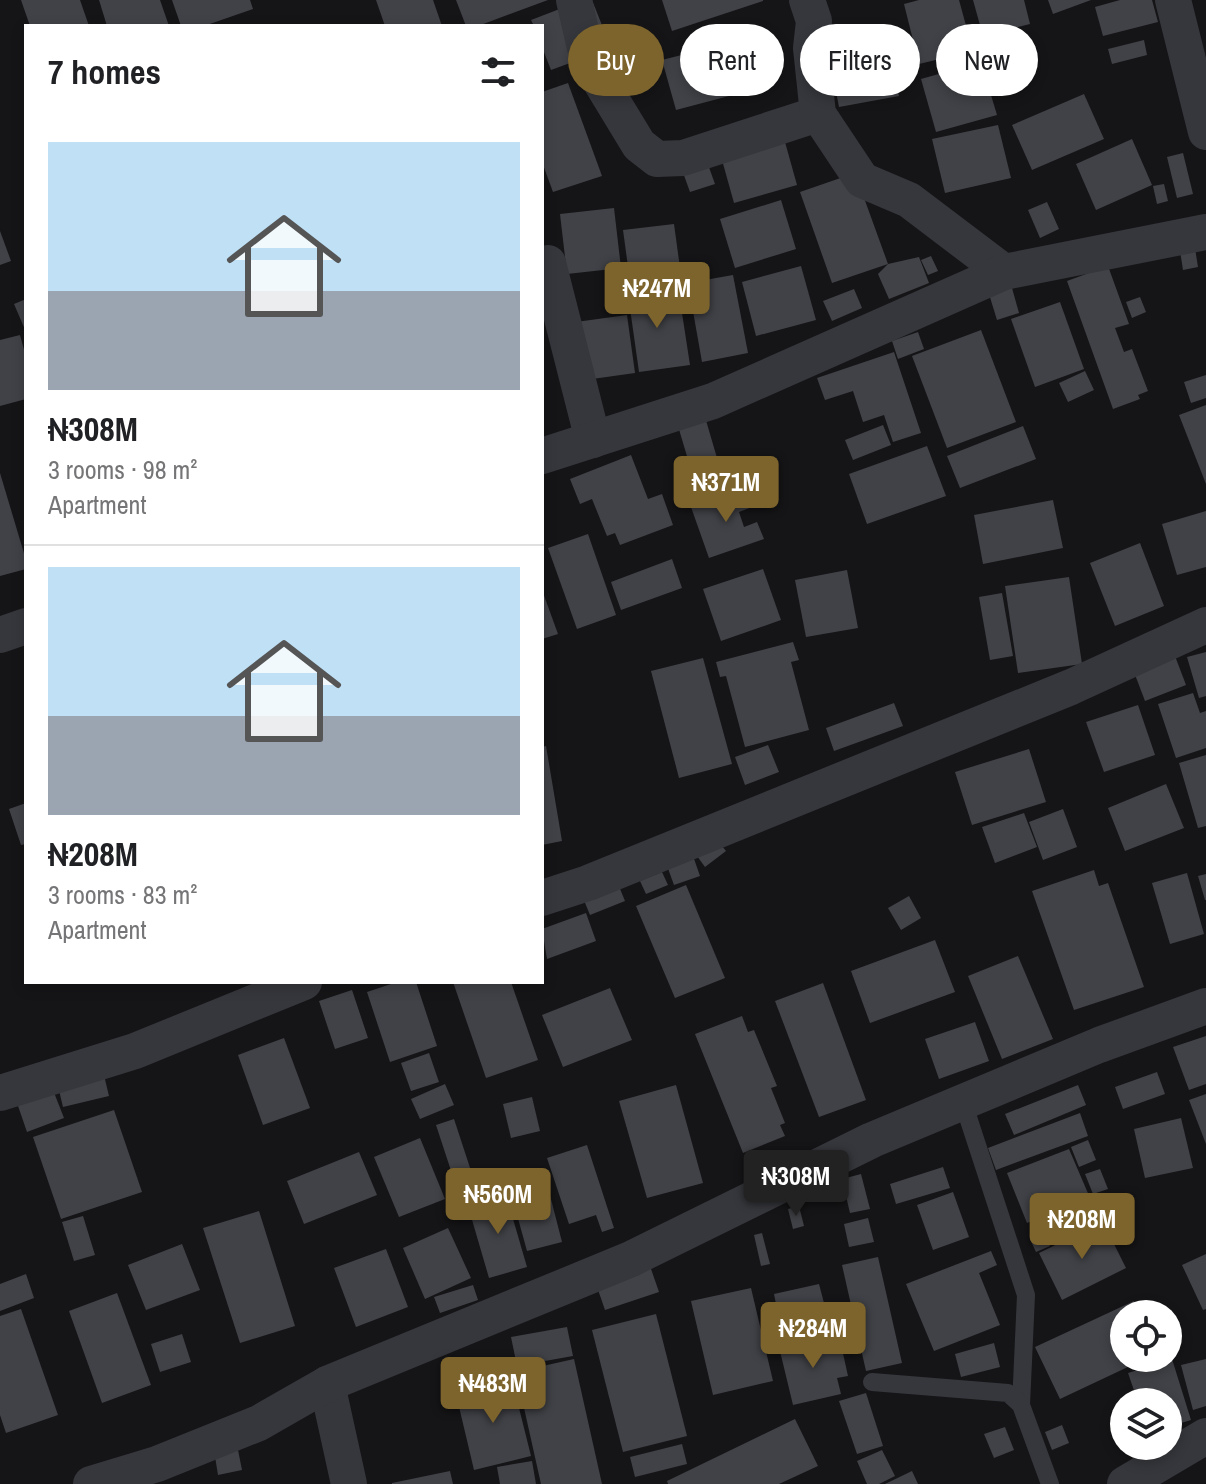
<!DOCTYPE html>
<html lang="en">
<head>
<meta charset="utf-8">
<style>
  body { margin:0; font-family:"Archivo Narrow",sans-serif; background:#f6f6f6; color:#202124; height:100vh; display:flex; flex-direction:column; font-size:30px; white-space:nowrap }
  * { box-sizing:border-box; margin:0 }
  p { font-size:26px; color:#757577 }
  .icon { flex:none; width:44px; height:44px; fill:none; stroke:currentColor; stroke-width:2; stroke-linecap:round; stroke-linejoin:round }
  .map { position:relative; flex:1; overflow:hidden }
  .sheet { position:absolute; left:24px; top:24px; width:520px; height:960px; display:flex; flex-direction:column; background:#fff; border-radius:0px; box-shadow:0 4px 12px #0003 }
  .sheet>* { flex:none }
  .hud { position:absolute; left:568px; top:24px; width:518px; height:72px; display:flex; gap:16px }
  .buttons { position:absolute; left:1110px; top:1300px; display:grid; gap:16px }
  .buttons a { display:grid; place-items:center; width:72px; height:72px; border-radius:50%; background:#fff; box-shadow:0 4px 12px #0003; font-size:40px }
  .price { position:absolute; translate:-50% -68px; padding:0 18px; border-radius:8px; background:#7d642c; color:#fff; font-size:26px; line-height:52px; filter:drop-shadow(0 2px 4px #0008) }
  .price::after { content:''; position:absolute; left:50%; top:48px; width:24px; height:18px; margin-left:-12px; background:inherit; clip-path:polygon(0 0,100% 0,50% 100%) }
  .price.active { background:#222; color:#fff }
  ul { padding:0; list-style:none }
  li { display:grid; align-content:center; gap:16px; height:424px; padding:0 24px }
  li+li { border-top:2px solid #e0e0e0 }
  li span { display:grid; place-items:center; height:248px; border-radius:0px; color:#555 }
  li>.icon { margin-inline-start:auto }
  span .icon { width:144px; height:144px; fill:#fffc; stroke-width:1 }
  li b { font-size:34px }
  h2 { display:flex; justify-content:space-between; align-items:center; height:96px; padding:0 24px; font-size:34px }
  .tag { padding:0 28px; border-radius:36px; background:#fff; box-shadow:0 4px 12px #0003; font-size:28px; line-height:72px }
  .tag.active { background:#7d642c; color:#fff }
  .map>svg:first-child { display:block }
  .building { fill:#414247 }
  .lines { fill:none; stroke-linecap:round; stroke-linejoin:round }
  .lane { stroke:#36373c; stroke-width:18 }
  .street { stroke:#36373c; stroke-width:36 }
</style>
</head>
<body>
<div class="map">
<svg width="1206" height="1484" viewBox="0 0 1206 1484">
  <rect width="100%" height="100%" fill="#151517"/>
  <g class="building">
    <path d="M 21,0 L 80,0 L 89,26 L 30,26 Z"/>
    <path d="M 99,0 L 160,0 L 169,26 L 107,26 Z"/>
    <path d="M 172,0 L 250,0 L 253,9 L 204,26 L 181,26 Z"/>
    <path d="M 376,0 L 433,0 L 442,26 L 385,26 Z"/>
    <path d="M 456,0 L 548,0 L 478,26 L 466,26 Z"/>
    <path d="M 583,0 L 592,0 L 611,48 L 551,70 L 542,47 L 542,26 L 534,26 L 531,20 Z"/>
    <path d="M 662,0 L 763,0 L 763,1 L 672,31 Z"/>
    <path d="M 919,0 L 959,0 L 973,51 L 919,64 L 904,4 Z"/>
    <path d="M 973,0 L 1024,0 L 1030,24 L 983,36 Z"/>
    <path d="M 1048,0 L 1091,0 L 1053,14 Z"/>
    <path d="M 1120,0 L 1152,0 L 1158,22 L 1103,36 L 1095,7 Z"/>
    <path d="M 760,35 L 774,84 L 676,110 L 662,60 Z"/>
    <path d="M 1144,40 L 1147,55 L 1112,64 L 1108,49 Z"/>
    <path d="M 889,44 L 899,96 L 839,107 L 829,55 Z"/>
    <path d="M 981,62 L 997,115 L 936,132 L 921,79 Z"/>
    <path d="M 568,83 L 602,176 L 553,192 L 542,162 L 542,92 Z"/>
    <path d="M 1084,94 L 1104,139 L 1032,170 L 1012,125 Z"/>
    <path d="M 998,125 L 1011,178 L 945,193 L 932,139 Z"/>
    <path d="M 1132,139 L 1152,185 L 1096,210 L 1076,164 Z"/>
    <path d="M 785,142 L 797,185 L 734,203 L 722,160 Z"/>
    <path d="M 1183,153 L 1193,194 L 1177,198 L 1167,157 Z"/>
    <path d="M 706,159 L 715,184 L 690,192 L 681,167 Z"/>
    <path d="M 855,173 L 888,264 L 832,283 L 800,192 Z"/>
    <path d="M 1164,184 L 1168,201 L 1157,204 L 1153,186 Z"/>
    <path d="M 781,200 L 796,249 L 735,268 L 720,219 Z"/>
    <path d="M 1047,202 L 1059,229 L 1040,238 L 1028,210 Z"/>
    <path d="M 614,208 L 621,268 L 567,274 L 560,214 Z"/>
    <path d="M 674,224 L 680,268 L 629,274 L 623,230 Z"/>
    <path d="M 0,231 L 11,261 L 0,265 Z"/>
    <path d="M 1194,242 L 1198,267 L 1183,270 L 1179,244 Z"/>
    <path d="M 931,256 L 938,271 L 928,275 L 921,260 Z"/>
    <path d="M 919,257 L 929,283 L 889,299 L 878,274 L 888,264 Z"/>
    <path d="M 801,266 L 816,320 L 756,336 L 742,282 Z"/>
    <path d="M 1108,266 L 1129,324 L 1115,328 L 1124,352 L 1132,349 L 1148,391 L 1138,395 L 1140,399 L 1113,409 L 1067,281 Z"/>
    <path d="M 674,273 L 675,286 L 652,288 L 650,276 Z"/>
    <path d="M 733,275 L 748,353 L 702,362 L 688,283 Z"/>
    <path d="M 647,278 L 650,304 L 680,300 L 690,365 L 639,372 L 626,280 Z"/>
    <path d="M 1012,288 L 1019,313 L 997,320 L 989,294 Z"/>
    <path d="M 854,289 L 862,308 L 832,321 L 823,301 Z"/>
    <path d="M 1140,297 L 1146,312 L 1132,318 L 1126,302 Z"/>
    <path d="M 26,299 L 26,332 L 14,304 Z"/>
    <path d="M 1060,302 L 1084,369 L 1035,387 L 1011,319 Z"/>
    <path d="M 627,315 L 635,373 L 585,380 L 576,322 Z"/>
    <path d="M 981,330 L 1016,422 L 947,448 L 912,356 Z"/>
    <path d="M 918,332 L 924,349 L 898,359 L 892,341 Z"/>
    <path d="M 20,335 L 26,357 L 26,399 L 0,406 L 0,340 Z"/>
    <path d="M 894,352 L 921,433 L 893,442 L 884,415 L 863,422 L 853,391 L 825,400 L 817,378 Z"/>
    <path d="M 1085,371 L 1094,390 L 1068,402 L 1059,383 Z"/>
    <path d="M 1206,375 L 1206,398 L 1191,403 L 1184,382 Z"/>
    <path d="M 1206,405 L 1206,484 L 1179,415 Z"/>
    <path d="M 705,417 L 722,475 L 695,483 L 678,426 Z"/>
    <path d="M 883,425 L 891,445 L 853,460 L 845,440 Z"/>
    <path d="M 1023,426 L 1036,459 L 960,488 L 947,456 Z"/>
    <path d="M 927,446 L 946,496 L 867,524 L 849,474 Z"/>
    <path d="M 631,455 L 648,499 L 662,494 L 673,525 L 620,545 L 615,533 L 607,536 L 592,499 L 580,504 L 570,479 Z"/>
    <path d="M 0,473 L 26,560 L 26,569 L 0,576 Z"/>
    <path d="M 746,488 L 752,507 L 739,512 L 744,527 L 757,522 L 764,539 L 709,558 L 691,507 Z"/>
    <path d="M 1053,500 L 1063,548 L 983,564 L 974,515 Z"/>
    <path d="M 1206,511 L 1206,567 L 1177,575 L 1162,524 Z"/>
    <path d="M 588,534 L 616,615 L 577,629 L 548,548 Z"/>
    <path d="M 1140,543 L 1164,606 L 1115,626 L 1090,563 Z"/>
    <path d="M 672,559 L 682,588 L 621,610 L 611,582 Z"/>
    <path d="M 763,569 L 781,620 L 721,641 L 703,589 Z"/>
    <path d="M 847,570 L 858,628 L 806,637 L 795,580 Z"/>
    <path d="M 1069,577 L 1082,664 L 1018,673 L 1005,586 Z"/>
    <path d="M 542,590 L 558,634 L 542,639 Z"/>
    <path d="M 1002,593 L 1013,656 L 990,660 L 979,597 Z"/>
    <path d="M 793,642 L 799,660 L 791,662 L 809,730 L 745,747 L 726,676 L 720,677 L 716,662 Z"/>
    <path d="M 1206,652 L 1206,696 L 1199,698 L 1187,657 Z"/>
    <path d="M 1175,656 L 1186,685 L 1145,701 L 1134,672 Z"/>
    <path d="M 703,658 L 732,764 L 679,778 L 651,671 Z"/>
    <path d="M 1193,693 L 1200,713 L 1206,711 L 1206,748 L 1176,758 L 1158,704 Z"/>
    <path d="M 894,703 L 903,726 L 834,751 L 826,728 Z"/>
    <path d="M 1138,705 L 1155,755 L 1104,772 L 1086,722 Z"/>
    <path d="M 768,745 L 779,772 L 745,785 L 735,757 Z"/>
    <path d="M 546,746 L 562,841 L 542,845 L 542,747 Z"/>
    <path d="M 1029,749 L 1046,802 L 972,825 L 955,772 Z"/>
    <path d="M 1206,755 L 1206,826 L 1198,828 L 1179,763 Z"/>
    <path d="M 1166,784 L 1184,828 L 1125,851 L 1108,808 Z"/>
    <path d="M 26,803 L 26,844 L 21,845 L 9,809 Z"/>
    <path d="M 1063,809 L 1077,847 L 1043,860 L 1029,822 Z"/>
    <path d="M 1024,813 L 1037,847 L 995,863 L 982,827 Z"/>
    <path d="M 717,840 L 726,851 L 705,867 L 697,856 Z"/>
    <path d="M 692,853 L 700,876 L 674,885 L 666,863 Z"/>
    <path d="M 1094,870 L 1099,886 L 1108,883 L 1144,987 L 1074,1010 L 1032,891 Z"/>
    <path d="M 662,872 L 668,885 L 646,894 L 640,881 Z"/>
    <path d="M 1187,873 L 1204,934 L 1170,944 L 1152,883 Z"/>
    <path d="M 1206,874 L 1206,900 L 1205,900 L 1198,876 Z"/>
    <path d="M 616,879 L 625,901 L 590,915 L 581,893 Z"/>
    <path d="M 686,885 L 725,978 L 675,998 L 636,906 Z"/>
    <path d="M 909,896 L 921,918 L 901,930 L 888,908 Z"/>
    <path d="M 586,913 L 596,941 L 547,959 L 542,929 Z"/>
    <path d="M 935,940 L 955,992 L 870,1023 L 851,971 Z"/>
    <path d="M 1018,956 L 1053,1039 L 1002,1059 L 968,976 Z"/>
    <path d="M 397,982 L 416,982 L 437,1046 L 390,1062 L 367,992 Z"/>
    <path d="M 453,982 L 511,982 L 538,1060 L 486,1078 Z"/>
    <path d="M 823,983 L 866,1100 L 819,1117 L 775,1001 Z"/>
    <path d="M 610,988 L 632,1040 L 563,1067 L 542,1015 Z"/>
    <path d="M 352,990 L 368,1038 L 335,1049 L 319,1001 Z"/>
    <path d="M 742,1016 L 748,1032 L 754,1030 L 777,1086 L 771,1088 L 785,1123 L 780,1125 L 785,1136 L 743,1153 L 695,1034 Z"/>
    <path d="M 975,1022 L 989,1061 L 939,1079 L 925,1039 Z"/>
    <path d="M 1206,1036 L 1206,1084 L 1189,1090 L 1173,1047 Z"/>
    <path d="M 284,1038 L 310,1108 L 263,1125 L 238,1055 Z"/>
    <path d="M 429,1053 L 439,1082 L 411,1091 L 401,1063 Z"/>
    <path d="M 103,1071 L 109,1096 L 63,1107 L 57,1082 Z"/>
    <path d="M 1157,1072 L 1165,1094 L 1123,1109 L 1115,1087 Z"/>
    <path d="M 445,1084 L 454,1105 L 420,1119 L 411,1099 Z"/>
    <path d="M 676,1085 L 703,1183 L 647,1198 L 619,1101 Z"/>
    <path d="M 1078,1085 L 1086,1105 L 1014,1135 L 1005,1114 Z"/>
    <path d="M 53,1090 L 64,1118 L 27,1132 L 17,1103 Z"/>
    <path d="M 1206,1094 L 1206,1144 L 1189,1100 Z"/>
    <path d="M 532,1097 L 540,1131 L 511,1138 L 503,1104 Z"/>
    <path d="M 114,1110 L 142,1192 L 61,1219 L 33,1137 Z"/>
    <path d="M 1080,1113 L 1088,1136 L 996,1170 L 988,1148 Z"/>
    <path d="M 1181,1118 L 1193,1168 L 1145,1178 L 1134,1129 Z"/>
    <path d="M 454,1119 L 475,1183 L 457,1189 L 436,1125 Z"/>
    <path d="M 420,1138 L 445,1199 L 399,1217 L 374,1157 Z"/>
    <path d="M 1088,1140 L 1096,1160 L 1079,1167 L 1071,1147 Z"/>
    <path d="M 587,1145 L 614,1228 L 602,1232 L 596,1215 L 569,1224 L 547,1158 Z"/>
    <path d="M 1069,1149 L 1090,1198 L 1027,1223 L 1007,1173 Z"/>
    <path d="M 359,1152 L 377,1195 L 304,1224 L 287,1181 Z"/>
    <path d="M 943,1167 L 950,1188 L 896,1204 L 890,1184 Z"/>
    <path d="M 1100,1169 L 1108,1189 L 1093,1194 L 1085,1174 Z"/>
    <path d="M 544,1172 L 562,1242 L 527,1251 L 508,1182 Z"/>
    <path d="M 861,1174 L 870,1209 L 850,1213 L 842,1179 Z"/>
    <path d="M 953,1192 L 969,1237 L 933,1250 L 917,1205 Z"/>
    <path d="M 506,1195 L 527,1267 L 489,1278 L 468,1206 Z"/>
    <path d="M 799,1206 L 804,1226 L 793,1229 L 788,1209 Z"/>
    <path d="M 259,1211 L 295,1326 L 240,1343 L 203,1228 Z"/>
    <path d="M 83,1216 L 95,1255 L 74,1261 L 62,1222 Z"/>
    <path d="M 868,1218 L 874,1242 L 849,1247 L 844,1224 Z"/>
    <path d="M 1103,1222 L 1126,1268 L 1062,1300 L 1039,1253 Z"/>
    <path d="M 448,1228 L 471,1278 L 425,1299 L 403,1248 Z"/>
    <path d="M 762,1233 L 770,1264 L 761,1266 L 754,1235 Z"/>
    <path d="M 1044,1233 L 1050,1246 L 1036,1252 L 1030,1239 Z"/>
    <path d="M 182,1244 L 200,1290 L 146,1310 L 128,1265 Z"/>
    <path d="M 386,1249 L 408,1307 L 356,1327 L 334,1268 Z"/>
    <path d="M 991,1251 L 997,1265 L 979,1273 L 1000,1325 L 934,1351 L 906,1284 Z"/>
    <path d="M 1206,1254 L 1206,1309 L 1203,1310 L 1182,1265 Z"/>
    <path d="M 878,1257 L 902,1363 L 866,1371 L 842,1265 Z"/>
    <path d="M 650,1266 L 659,1292 L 605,1310 L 596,1284 Z"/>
    <path d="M 26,1274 L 34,1298 L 0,1311 L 0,1284 Z"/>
    <path d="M 819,1284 L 824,1303 L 778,1314 L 774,1294 Z"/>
    <path d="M 473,1285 L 478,1300 L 440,1313 L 434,1297 Z"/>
    <path d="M 751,1288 L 773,1381 L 713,1395 L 691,1301 Z"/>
    <path d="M 117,1293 L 151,1385 L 102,1403 L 69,1311 Z"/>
    <path d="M 1134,1301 L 1140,1314 L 1124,1314 L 1124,1358 L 1147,1358 L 1060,1399 L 1035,1347 Z"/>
    <path d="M 21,1309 L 58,1415 L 6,1433 L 0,1415 L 0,1316 Z"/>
    <path d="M 656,1314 L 687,1436 L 623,1452 L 592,1330 Z"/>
    <path d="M 567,1327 L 573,1356 L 517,1366 L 511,1337 Z"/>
    <path d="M 182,1334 L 191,1362 L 160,1372 L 151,1344 Z"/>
    <path d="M 827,1337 L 831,1352 L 842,1349 L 848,1376 L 837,1378 L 841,1394 L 793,1405 L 779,1347 Z"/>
    <path d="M 994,1343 L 1000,1367 L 961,1377 L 955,1354 Z"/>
    <path d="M 574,1359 L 602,1484 L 541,1484 L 516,1372 Z"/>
    <path d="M 1172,1359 L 1191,1420 L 1168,1427 L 1168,1402 L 1138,1402 L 1128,1373 Z"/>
    <path d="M 1206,1359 L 1206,1406 L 1193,1410 L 1181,1365 Z"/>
    <path d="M 512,1380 L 531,1456 L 474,1470 L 456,1394 Z"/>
    <path d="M 866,1393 L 883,1446 L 857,1454 L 839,1401 Z"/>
    <path d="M 795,1419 L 818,1466 L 779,1484 L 668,1484 L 667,1481 Z"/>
    <path d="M 1062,1425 L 1069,1443 L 1052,1450 L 1045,1432 Z"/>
    <path d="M 1005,1427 L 1014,1450 L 994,1458 L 984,1434 Z"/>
    <path d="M 236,1440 L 242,1470 L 218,1475 L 213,1444 Z"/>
    <path d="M 682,1444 L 687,1464 L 635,1477 L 630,1457 Z"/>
    <path d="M 882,1450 L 895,1476 L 879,1484 L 867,1484 L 857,1461 Z"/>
    <path d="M 532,1461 L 536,1484 L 500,1484 L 497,1467 Z"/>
    <path d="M 450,1471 L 453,1484 L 392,1484 L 392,1483 Z"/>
    <path d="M 912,1471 L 918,1484 L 885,1484 Z"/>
  </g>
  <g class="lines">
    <g class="lane">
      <path d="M 963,1102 L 1026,1295 L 1021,1405"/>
      <path d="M 872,1382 L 1008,1393 L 1021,1405 L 1050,1484"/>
    </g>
    <g class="street">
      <path d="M 574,0 L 588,61 L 639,145 L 657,159 L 683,158 L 818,114"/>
      <path d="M 807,0 L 814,21 L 811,48 L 818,114 L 862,180 L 909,200 L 1004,272"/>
      <path d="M 1173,0 L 1206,132"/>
      <path d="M 548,263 L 593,440"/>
      <path d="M 542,456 L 713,401 L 1004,272 L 1206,232"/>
      <path d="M 0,635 L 26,626"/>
      <path d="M 542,898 L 588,883 L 1071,687 L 1206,625"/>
      <path d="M 0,1093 L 135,1051 L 304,982"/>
      <path d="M 327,1384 L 349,1484"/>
      <path d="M 91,1484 L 157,1464 L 259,1423 L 327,1384 L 631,1259 L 872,1140 L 1099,1045 L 1206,1006"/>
      <path d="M 1125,1484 L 1206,1436"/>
    </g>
  </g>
</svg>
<div class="buttons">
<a><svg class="icon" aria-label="locate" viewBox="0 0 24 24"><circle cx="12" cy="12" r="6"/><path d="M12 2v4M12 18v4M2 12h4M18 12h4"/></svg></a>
<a><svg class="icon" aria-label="layers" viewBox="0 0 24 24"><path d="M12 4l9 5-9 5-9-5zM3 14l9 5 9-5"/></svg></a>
</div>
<b class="price" style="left:657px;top:330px">₦247M</b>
<b class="price" style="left:726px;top:524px">₦371M</b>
<b class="price active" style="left:796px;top:1218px">₦308M</b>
<b class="price" style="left:498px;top:1236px">₦560M</b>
<b class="price" style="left:1082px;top:1261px">₦208M</b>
<b class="price" style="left:813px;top:1370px">₦284M</b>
<b class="price" style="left:493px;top:1425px">₦483M</b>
<div class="hud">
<a class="tag active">Buy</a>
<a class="tag">Rent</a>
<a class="tag">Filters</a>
<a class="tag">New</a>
</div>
<section class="sheet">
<h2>7 homes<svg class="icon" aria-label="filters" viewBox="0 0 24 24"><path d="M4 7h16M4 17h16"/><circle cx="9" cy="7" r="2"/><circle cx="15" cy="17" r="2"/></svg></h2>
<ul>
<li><span style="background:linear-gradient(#bfe0f5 60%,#9aa5b1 0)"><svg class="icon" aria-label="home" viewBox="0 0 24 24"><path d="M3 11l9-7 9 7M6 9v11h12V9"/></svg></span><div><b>₦308M</b><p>3 rooms · 98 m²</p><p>Apartment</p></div></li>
<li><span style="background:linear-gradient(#bfe0f5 60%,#9aa5b1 0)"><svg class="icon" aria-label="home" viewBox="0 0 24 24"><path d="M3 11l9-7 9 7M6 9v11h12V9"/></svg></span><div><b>₦208M</b><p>3 rooms · 83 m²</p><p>Apartment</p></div></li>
</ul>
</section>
</div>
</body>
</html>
